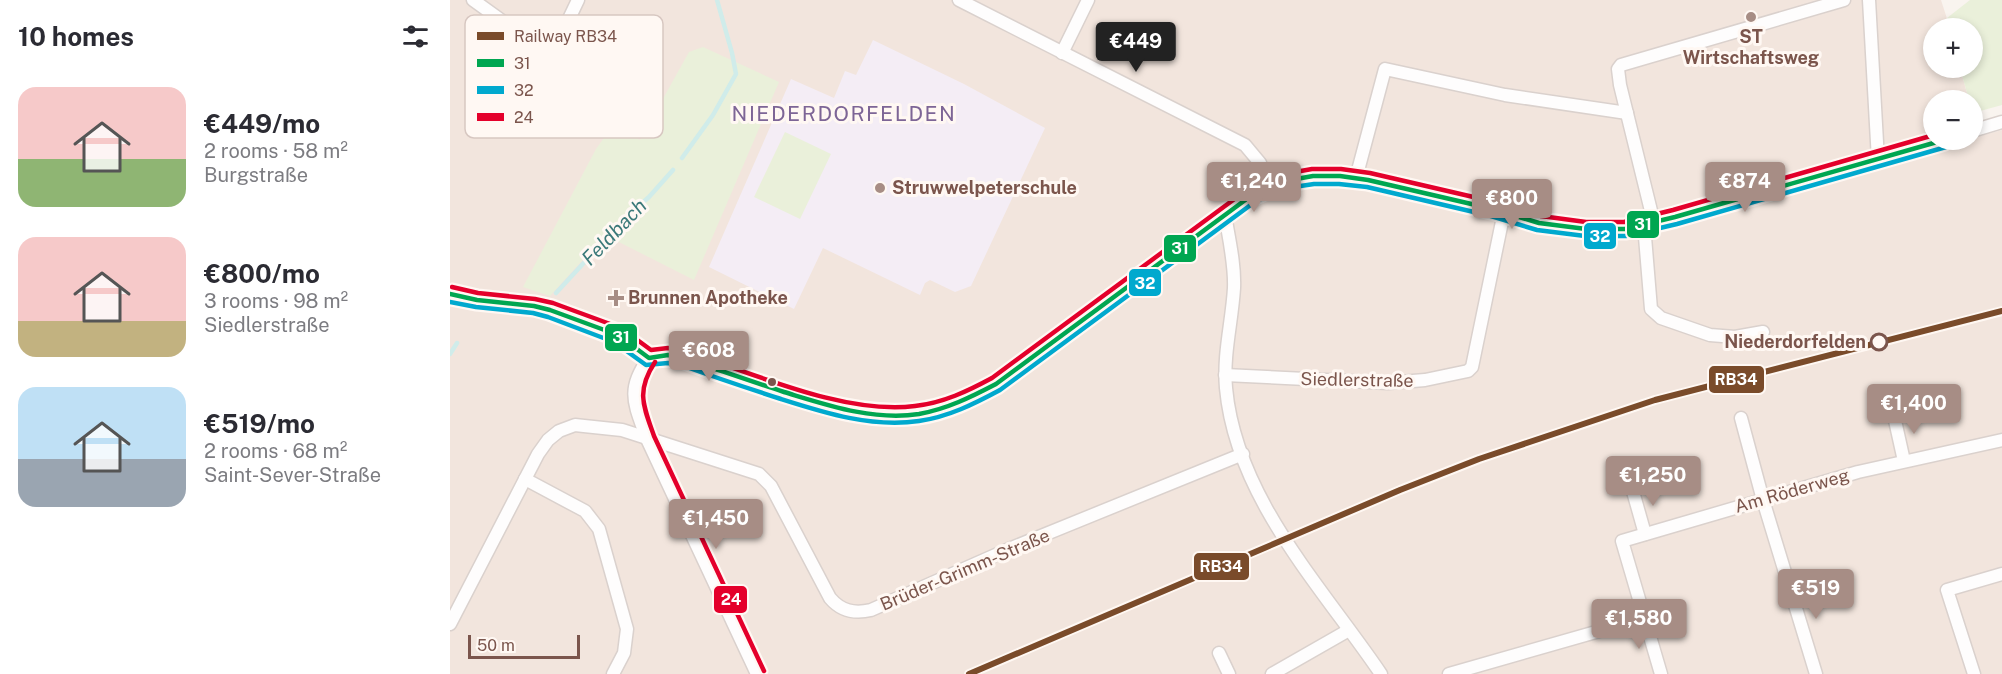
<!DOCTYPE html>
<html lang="en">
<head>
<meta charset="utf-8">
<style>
  body { margin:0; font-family:"Public Sans",sans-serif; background:#f7f7f7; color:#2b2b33; height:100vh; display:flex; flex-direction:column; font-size:22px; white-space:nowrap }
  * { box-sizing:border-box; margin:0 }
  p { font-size:20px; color:#7c7c81 }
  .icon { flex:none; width:33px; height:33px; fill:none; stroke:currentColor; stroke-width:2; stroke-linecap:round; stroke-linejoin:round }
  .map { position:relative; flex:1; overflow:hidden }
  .panel { display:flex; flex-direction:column; background:#fff; width:450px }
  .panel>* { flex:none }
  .buttons { position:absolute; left:1473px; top:18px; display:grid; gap:12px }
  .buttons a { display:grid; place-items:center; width:60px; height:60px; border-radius:50%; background:#fff; box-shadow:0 3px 9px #0003; font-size:30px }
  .scale { position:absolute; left:18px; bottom:15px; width:112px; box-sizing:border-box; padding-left:6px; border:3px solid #7b554c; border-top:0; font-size:16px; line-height:21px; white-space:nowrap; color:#7b554c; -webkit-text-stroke:4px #fff8f3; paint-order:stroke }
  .price { position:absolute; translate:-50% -51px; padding:0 14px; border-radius:6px; background:#a78d85; color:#fff; font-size:20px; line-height:39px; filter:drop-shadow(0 2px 3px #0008) }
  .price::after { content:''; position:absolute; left:50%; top:36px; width:18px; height:14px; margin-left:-9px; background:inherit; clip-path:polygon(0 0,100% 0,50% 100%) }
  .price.selected { background:#222; color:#fff }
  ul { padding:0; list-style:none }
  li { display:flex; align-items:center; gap:18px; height:150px; padding:0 18px }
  li span { display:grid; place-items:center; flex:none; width:168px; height:120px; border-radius:18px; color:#555 }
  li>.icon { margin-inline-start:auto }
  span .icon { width:72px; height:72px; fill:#fffc; stroke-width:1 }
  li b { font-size:26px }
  h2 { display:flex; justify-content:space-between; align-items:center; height:72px; padding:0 18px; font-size:26px }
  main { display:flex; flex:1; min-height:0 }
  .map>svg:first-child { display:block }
  .residential { fill:#f2e5dd }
  .education { fill:#f4edf5 }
  .green { fill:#eaf0da }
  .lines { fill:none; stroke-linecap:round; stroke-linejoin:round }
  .stream { stroke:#d0ecea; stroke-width:4.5 }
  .minor-casing { stroke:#dad1cd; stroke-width:15 }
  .minor { stroke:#fefdfd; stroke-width:12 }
  .bus-1-casing { stroke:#fff8f3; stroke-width:9 }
  .bus-2-casing { stroke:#fff8f3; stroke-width:9 }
  .bus-3-casing { stroke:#fff8f3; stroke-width:9 }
  .bus-1 { stroke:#00a651; stroke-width:4.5 }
  .bus-2 { stroke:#00a9ce; stroke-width:4.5 }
  .bus-3 { stroke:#e4002b; stroke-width:4.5 }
  .rail-1-casing { stroke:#fff8f3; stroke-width:10 }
  .rail-1 { stroke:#7a4b2a; stroke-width:6 }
  .poi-dot { fill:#a78d85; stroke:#fff8f3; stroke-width:2 }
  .stop-dot { fill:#fff8f3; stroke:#7b554c; stroke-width:3 }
  .bus-dot { fill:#7b554c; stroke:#fff8f3; stroke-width:2 }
  .labels { text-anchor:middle; stroke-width:6; stroke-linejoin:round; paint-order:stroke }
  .poi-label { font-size:18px; font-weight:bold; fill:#7b554c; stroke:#fff8f3; text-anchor:start }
  .stop-label { font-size:18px; font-weight:bold; fill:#7b554c; stroke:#fff8f3; text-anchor:end }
  .street-label { font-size:18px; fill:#7b554c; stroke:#fff8f3 }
  .water-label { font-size:20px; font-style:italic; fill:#3b7979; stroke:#fff8f3 }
  .quarter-label { font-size:21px; letter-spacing:1.5px; fill:#7d6596; stroke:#fff8f3 }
  .key { fill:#fff8f3; stroke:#d7c7c1; stroke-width:1.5 }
  .key-label { font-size:16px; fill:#7b554c }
  .line-badge { stroke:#fff8f3; stroke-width:2 }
  .badge-label { font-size:16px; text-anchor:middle; font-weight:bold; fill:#fff }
</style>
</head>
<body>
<main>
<section class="panel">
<h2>10 homes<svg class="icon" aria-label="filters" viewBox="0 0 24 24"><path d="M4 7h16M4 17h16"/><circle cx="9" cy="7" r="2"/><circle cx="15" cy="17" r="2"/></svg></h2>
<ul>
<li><span style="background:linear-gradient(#f6c9c9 60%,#8fb573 0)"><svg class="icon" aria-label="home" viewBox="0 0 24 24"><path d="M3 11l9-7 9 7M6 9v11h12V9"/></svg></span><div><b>€449/mo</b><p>2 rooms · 58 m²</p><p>Burgstraße</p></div></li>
<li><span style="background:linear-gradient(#f6c9c9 70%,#c2b280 0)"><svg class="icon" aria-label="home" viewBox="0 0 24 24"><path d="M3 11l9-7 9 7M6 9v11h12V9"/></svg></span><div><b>€800/mo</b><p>3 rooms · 98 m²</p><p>Siedlerstraße</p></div></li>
<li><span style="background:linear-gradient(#bfe0f5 60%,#9aa5b1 0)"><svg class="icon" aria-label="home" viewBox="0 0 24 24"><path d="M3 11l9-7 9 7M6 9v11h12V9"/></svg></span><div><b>€519/mo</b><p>2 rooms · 68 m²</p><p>Saint-Sever-Straße</p></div></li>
</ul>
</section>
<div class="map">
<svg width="1552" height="674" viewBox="0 0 1552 674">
  <rect width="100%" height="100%" fill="#f9f4ef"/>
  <path class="residential" d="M 0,0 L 1491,0 L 1500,28 L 1484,28 L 1484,68 L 1510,68 L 1519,100 L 1484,100 L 1484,140 L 1522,140 L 1523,112 L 1530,136 L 1552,130 L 1552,674 L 0,674 Z"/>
  <path class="education" d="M 423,40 L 514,84 L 595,128 L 521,286 L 505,292 L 480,280 L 475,283 L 470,295 L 373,248 L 344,309 L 259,267 L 341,79 L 384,98 L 395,71 L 406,75 Z"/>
  <g class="green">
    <path d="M 1520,0 L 1552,0 L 1552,105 L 1523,113 L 1522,100 L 1519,100 L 1510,68 L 1522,68 L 1522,28 L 1500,28 L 1497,18 Z"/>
    <path d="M 253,47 L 329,82 L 244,280 L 155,235 L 100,296 L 73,287 L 146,149 L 159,131 L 165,136 L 169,130 L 175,129 L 190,140 L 239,52 Z"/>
    <path d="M 335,132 L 381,154 L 350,219 L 304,197 Z"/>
  </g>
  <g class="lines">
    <g class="stream">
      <path d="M 232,158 L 263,115 L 286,74 L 282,53 L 267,0"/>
      <path d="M 106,293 L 177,216 L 199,197 L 223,170"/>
      <path d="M 0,354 L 7,343"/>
    </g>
    <g class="minor-casing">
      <g id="minor">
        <path d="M 23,0 L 98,54 L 117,23 L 128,0"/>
        <path d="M 509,0 L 795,145 L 810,163 L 818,187"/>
        <path d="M 1419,0 L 1428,160"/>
        <path d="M 612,53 L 638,0"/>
        <path d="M 1522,131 L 1552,122"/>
        <path d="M 906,178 L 935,69 L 1055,95 L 1177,113"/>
        <path d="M 775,215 C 779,239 785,264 784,288 C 782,322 773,354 776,388 C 786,498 872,587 931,674"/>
        <path d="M 1204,223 L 1170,85 L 1168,69 L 1171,65 L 1394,0"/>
        <path d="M 1194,225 L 1201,309 L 1211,318 L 1260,335 L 1285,337 L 1313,332"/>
        <path d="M 0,294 L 27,300 L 84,306 L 100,310 L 168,335 L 199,358 L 218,355 L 233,358 C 268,370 303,382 338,393 C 417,420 471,429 546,384 L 802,195 L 818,187 L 835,181 L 863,176 L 890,176 L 918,180 L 1043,209 L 1089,223 L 1136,229 L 1175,229 L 1225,217 L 1494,140"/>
        <path d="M 199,358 C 175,390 185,405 197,439 L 307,674"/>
        <path d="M 775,375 L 938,383 L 975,380 L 1018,371 L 1022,367 L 1054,212"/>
        <path d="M 1444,416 L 1454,461"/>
        <path d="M 1291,418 L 1313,500 L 1366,674"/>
        <path d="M 75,479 L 135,511 L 149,529 L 177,629 L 174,653 L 163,674"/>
        <path d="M 1182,488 L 1195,534"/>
        <path d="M 0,624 L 88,454 L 98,440 L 109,431 L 125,425 L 134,426 L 172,430 L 309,474 L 321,486 L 380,598 C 391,611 404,614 421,610 L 559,549 L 793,454"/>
        <path d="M 769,653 L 779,674"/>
        <path d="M 822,674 L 899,630"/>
        <path d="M 999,674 L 1195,618"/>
        <path d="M 1211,674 L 1172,541 L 1408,472 L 1552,440"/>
        <path d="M 1524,674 L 1497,590 L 1552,574"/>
      </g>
    </g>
    <use href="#minor" class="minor"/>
    <g class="bus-1-casing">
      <path id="bus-1" d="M 0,294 L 27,300 L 84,306 L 100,310 L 168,335 L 199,358 L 218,355 L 233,358 C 266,369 300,381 334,392 C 377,405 423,421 469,414 C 497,409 521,397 546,384 L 802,195 L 835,181 L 863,176 L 890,176 L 918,180 L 1043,209 L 1089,223 L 1136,229 L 1175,229 L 1225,217 L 1494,140"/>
    </g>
    <g class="bus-2-casing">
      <path id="bus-2" d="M 0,302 L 26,307 L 83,313 L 98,317 L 164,342 L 196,365 L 218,363 L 231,365 C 264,377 297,388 331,399 C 375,413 422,428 469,421 C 498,417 524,404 550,390 L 806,201 L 837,188 L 864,184 L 889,184 L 917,187 L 1041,216 L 1087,230 L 1135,236 L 1176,236 L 1227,224 L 1496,147"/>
    </g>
    <g class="bus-3-casing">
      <g id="bus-3">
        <path d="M 2,287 L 28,293 L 85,299 L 103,303 L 171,328 L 201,350 L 218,348 L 234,351 C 303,373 394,415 465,406 C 493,403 518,391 542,378 L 798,189 L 834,174 L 862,169 L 891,169 L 920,173 L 1045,202 L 1091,216 L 1136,222 L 1174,222 L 1223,210 L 1484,135"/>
        <path d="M 205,362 C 186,391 193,405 204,436 L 314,671"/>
      </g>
    </g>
    <use href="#bus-1" class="bus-1"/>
    <use href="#bus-2" class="bus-2"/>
    <use href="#bus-3" class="bus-3"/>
    <g class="rail-1-casing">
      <path id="rail-1" d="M 519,674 L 950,490 L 1029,459 L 1205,400 L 1552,311"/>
    </g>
    <use href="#rail-1" class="rail-1"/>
  </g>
  <g class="poi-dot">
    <circle cx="1301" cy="17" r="6"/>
    <circle cx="430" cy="188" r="6"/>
    <path d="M163 289h6v6h6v6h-6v6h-6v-6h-6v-6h6z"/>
  </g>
  <circle class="stop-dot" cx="1429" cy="342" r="8"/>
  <circle class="bus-dot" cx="322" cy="382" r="5"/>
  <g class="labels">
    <g class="poi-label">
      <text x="1301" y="43" text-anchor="middle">ST<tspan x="1301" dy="21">Wirtschaftsweg</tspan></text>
      <text x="442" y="194">Struwwelpeterschule</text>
      <text x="178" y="304">Brunnen Apotheke</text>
    </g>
    <g class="stop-label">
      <text x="1416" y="348">Niederdorfelden</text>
    </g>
    <g class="street-label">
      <text transform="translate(907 380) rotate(1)" y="6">Siedlerstraße</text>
      <text transform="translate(1342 491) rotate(-16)" y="6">Am Röderweg</text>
      <text transform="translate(515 570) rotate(-23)" y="6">Brüder-Grimm-Straße</text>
    </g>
    <g class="water-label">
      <text transform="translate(164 232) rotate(-46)" y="7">Feldbach</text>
    </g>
    <g class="quarter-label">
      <text x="394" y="121">NIEDERDORFELDEN</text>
    </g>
  </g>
  <rect x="15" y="15" width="198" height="123" rx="9" class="key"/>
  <rect x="27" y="32" width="27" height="8" fill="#7a4b2a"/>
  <rect x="27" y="59" width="27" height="8" fill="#00a651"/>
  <rect x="27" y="86" width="27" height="8" fill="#00a9ce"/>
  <rect x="27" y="113" width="27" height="8" fill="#e4002b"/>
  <g class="key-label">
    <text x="64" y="42">Railway RB34</text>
    <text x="64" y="69">31</text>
    <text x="64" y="96">32</text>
    <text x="64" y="123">24</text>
  </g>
  <g class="line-badge">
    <rect x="1176" y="210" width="34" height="29" rx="6" fill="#00a651"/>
    <rect x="1133" y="222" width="34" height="28" rx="6" fill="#00a9ce"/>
    <rect x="713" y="234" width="34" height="29" rx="6" fill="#00a651"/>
    <rect x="678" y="268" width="34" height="29" rx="6" fill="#00a9ce"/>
    <rect x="154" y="323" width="34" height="29" rx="6" fill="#00a651"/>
    <rect x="1258" y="365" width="57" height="29" rx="6" fill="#7a4b2a"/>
    <rect x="743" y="552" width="57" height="29" rx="6" fill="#7a4b2a"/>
    <rect x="263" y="585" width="35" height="29" rx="6" fill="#e4002b"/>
  </g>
  <g class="badge-label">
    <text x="1193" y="230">31</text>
    <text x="1150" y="242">32</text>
    <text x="730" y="254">31</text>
    <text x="695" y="289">32</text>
    <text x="171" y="343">31</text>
    <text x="1286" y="385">RB34</text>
    <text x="771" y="572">RB34</text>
    <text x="281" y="605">24</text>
  </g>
</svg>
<div class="buttons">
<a>+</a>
<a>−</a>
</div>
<div class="scale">50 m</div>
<b class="price selected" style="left:686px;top:73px">€449</b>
<b class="price" style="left:804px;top:213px">€1,240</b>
<b class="price" style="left:1295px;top:213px">€874</b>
<b class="price" style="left:1062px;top:230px">€800</b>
<b class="price" style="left:259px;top:382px">€608</b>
<b class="price" style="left:1464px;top:435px">€1,400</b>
<b class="price" style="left:1203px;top:507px">€1,250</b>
<b class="price" style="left:266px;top:550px">€1,450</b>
<b class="price" style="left:1366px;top:620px">€519</b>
<b class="price" style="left:1189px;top:650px">€1,580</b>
</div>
</main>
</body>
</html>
